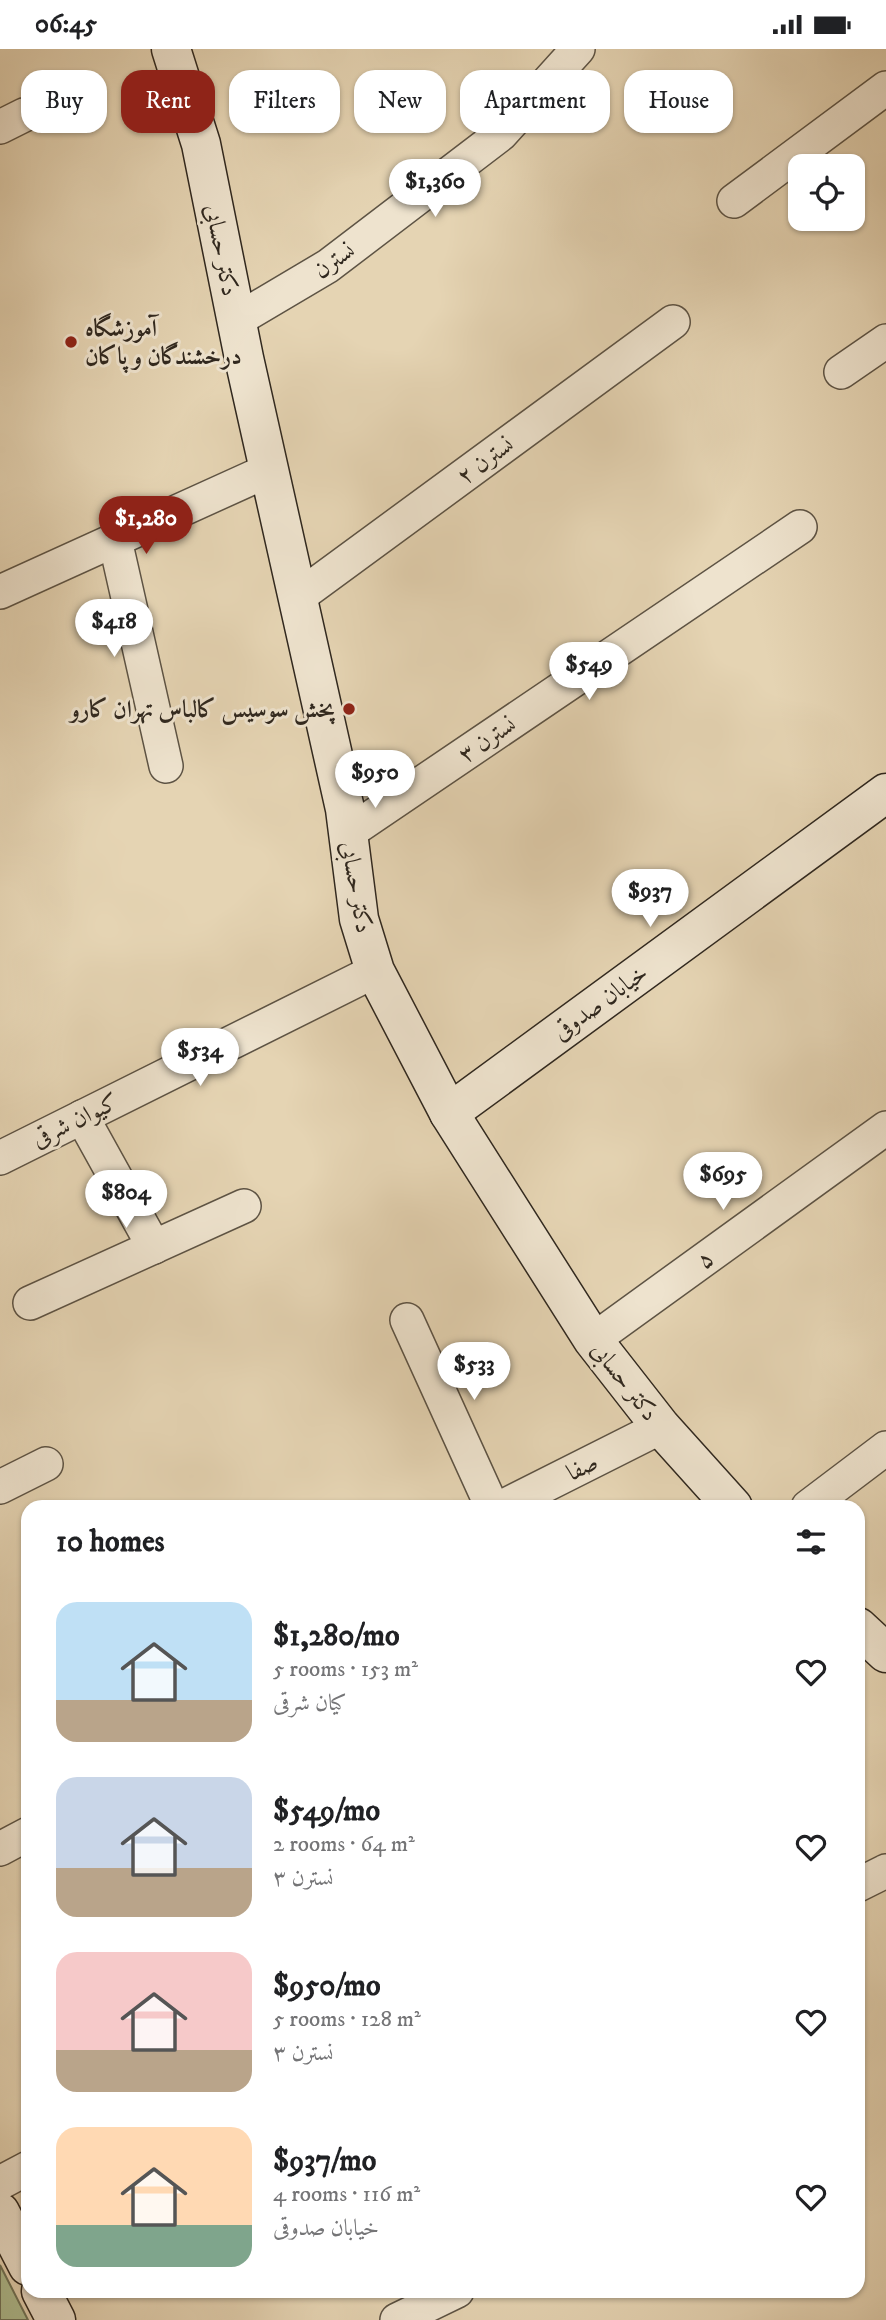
<!DOCTYPE html>
<html lang="en">
<head>
<meta charset="utf-8">
<style>
  body { margin:0; font-family:"IM FELL DW Pica",Amiri,serif; background:#f6f6f6; color:#202124; height:100vh; display:flex; flex-direction:column; font-size:26px; white-space:nowrap }
  * { box-sizing:border-box; margin:0 }
  p { font-size:23px; color:#757577 }
  .icon { flex:none; width:38px; height:38px; fill:none; stroke:currentColor; stroke-width:2; stroke-linecap:round; stroke-linejoin:round }
  .map { position:relative; flex:1; overflow:hidden }
  .details { position:absolute; left:21px; top:1451px; width:844px; height:798px; display:flex; flex-direction:column; background:#fff; border-radius:21px; box-shadow:0 2px 5px #0004 }
  .details>* { flex:none }
  .hud { position:absolute; left:21px; top:21px; width:845px; height:63px; display:flex; gap:14px }
  .buttons { position:absolute; left:788px; top:105px; display:grid; gap:14px }
  .buttons a { display:grid; place-items:center; width:77px; height:77px; border-radius:14px; background:#fff; box-shadow:0 2px 5px #0004; font-size:35px }
  .price { position:absolute; translate:-50% -60px; padding:0 16px; border-radius:24px; background:#fff; color:#222; font-size:23px; line-height:46px; filter:drop-shadow(0 2px 4px #0008) }
  .price::after { content:''; position:absolute; left:50%; top:42px; width:21px; height:16px; margin-left:-10px; background:inherit; clip-path:polygon(0 0,100% 0,50% 100%) }
  .price.current { background:#8f2418; color:#fff }
  ul { padding:0; list-style:none }
  li { display:flex; align-items:center; gap:21px; height:175px; padding:0 35px }
  li span { display:grid; place-items:center; flex:none; width:196px; height:140px; border-radius:21px; color:#555 }
  li>.icon { margin-inline-start:auto }
  span .icon { width:84px; height:84px; fill:#fffc; stroke-width:1 }
  li b { font-size:30px }
  h2 { display:flex; justify-content:space-between; align-items:center; height:84px; padding:0 35px; font-size:30px }
  .chip { padding:0 24px; border-radius:21px; background:#fff; box-shadow:0 2px 5px #0004; font-size:24px; line-height:63px }
  .chip.current { background:#8f2418; color:#fff }
  .status { display:flex; justify-content:space-between; align-items:center; height:49px; padding:0 35px; background:#fff; direction:ltr }
  .status svg { height:19px; fill:currentColor }
  .map>svg:first-child { display:block }
  .green { fill:#afbe91; stroke:#707358; stroke-width:2 }
  .lines { fill:none; stroke-linecap:round; stroke-linejoin:round }
  .street-casing { stroke:#5d5344; stroke-width:36 }
  .secondary-casing { stroke:#30281f; stroke-width:41 }
  .street { stroke:#eee3ce; stroke-width:33 }
  .secondary { stroke:#eee3ce; stroke-width:38 }
  .poi-dot { fill:#8f2418; stroke:#eee3ce; stroke-width:2.5 }
  .labels { text-anchor:middle; stroke-width:6; stroke-linejoin:round; paint-order:stroke }
  .street-label { font-size:24px; fill:#30281f; stroke:#eee3ce }
  .poi-label { font-size:24px; font-weight:bold; fill:#30281f; stroke:#eee3ce; text-anchor:start }
</style>
</head>
<body>
<div class="status"><b>06:45</b><svg viewBox="0 0 49 12"><path d="M0 12V9h3v3zM5 12V6h3v6zM10 12V3h3v9zM15 12V0h3v12zM26 1h20v11H26zM47 4h2v5h-2z"/></svg></div>
<div class="map">
<svg width="886" height="2271" viewBox="0 0 886 2271">
  <rect width="100%" height="100%" fill="#e5d4b3"/>
  <filter id="stains"><feTurbulence type="fractalNoise" baseFrequency=".00286" numOctaves="4"/><feColorMatrix values="0 0 0 0 .2 0 0 0 0 .09 0 0 0 0 .02 0 0 0 .5 -.17"/></filter>
  <radialGradient id="worn" r=".72"><stop offset=".6" stop-color="#630" stop-opacity="0"/><stop offset="1" stop-color="#630" stop-opacity=".3"/></radialGradient>
  <path class="green" d="M 0,2216 L 28,2271 L 0,2271 Z"/>
  <g class="lines">
    <g class="street-casing">
      <g id="street">
        <path d="M 0,78 L 24,66"/>
        <path d="M 734,152 L 886,39"/>
        <path d="M 237,271 L 328,217 L 501,85 L 578,0"/>
        <path d="M 841,323 L 886,292"/>
        <path d="M 115,491 L 166,717"/>
        <path d="M 0,543 L 269,421"/>
        <path d="M 297,549 L 673,273"/>
        <path d="M 348,784 L 800,478"/>
        <path d="M 82,1068 L 154,1198"/>
        <path d="M 0,1109 L 375,922"/>
        <path d="M 30,1254 L 244,1157"/>
        <path d="M 407,1271 L 492,1458"/>
        <path d="M 593,1291 L 886,1079"/>
        <path d="M 0,1438 L 46,1415"/>
        <path d="M 502,1458 L 661,1378"/>
        <path d="M 808,1458 L 886,1399"/>
        <path d="M 0,1800 L 28,1785"/>
        <path d="M 858,1836 L 886,1822"/>
        <path d="M 0,2134 L 28,2119"/>
        <path d="M 397,2271 L 457,2242"/>
      </g>
    </g>
    <g class="secondary-casing">
      <g id="secondary">
        <path d="M 171,0 L 201,95 L 244,309 L 345,760 L 359,870 L 375,922 L 449,1064 L 593,1291 L 661,1378 L 733,1458"/>
        <path d="M 449,1064 L 886,744"/>
        <path d="M 858,1578 L 886,1604"/>
        <path d="M 0,2163 L 28,2217"/>
        <path d="M 41,2242 L 56,2271"/>
      </g>
    </g>
    <use href="#street" class="street"/>
    <use href="#secondary" class="secondary"/>
  </g>
  <g class="poi-dot">
    <circle cx="71" cy="293" r="7"/>
    <circle cx="349" cy="660" r="7"/>
  </g>
  <g class="labels">
    <g class="street-label">
      <text transform="translate(222 201) rotate(79)" y="8">دکتر حسابی</text>
      <text transform="translate(334 211) rotate(-35)" y="8">نسترن</text>
      <text transform="translate(485 411) rotate(-36)" y="8">نسترن ۲</text>
      <text transform="translate(487 690) rotate(-34)" y="8">نسترن ۳</text>
      <text transform="translate(357 838) rotate(80)" y="8">دکتر حسابی</text>
      <text transform="translate(600 953) rotate(-36)" y="8">خیابان صدوقی</text>
      <text transform="translate(75 1071) rotate(-26)" y="8">کیوان شرقی</text>
      <text transform="translate(705 1210) rotate(-36)" y="8">۵</text>
      <text transform="translate(625 1332) rotate(52)" y="8">دکتر حسابی</text>
      <text transform="translate(582 1418) rotate(-27)" y="8">صفا</text>
    </g>
    <g class="poi-label">
      <text x="85" y="287">آموزشگاه<tspan x="85" dy="28">درخشندگان و پاکان</tspan></text>
      <text x="335" y="668" text-anchor="end">پخش سوسیس کالباس تهران کارو</text>
    </g>
  </g>
  <rect width="100%" height="100%" filter="url(#stains)"/>
  <rect width="100%" height="100%" fill="url(#worn)"/>
</svg>
<div class="buttons">
<a><svg class="icon" aria-label="locate" viewBox="0 0 24 24"><circle cx="12" cy="12" r="6"/><path d="M12 2v4M12 18v4M2 12h4M18 12h4"/></svg></a>
</div>
<b class="price" style="left:435px;top:170px">$1,360</b>
<b class="price current" style="left:146px;top:507px">$1,280</b>
<b class="price" style="left:114px;top:610px">$418</b>
<b class="price" style="left:589px;top:653px">$549</b>
<b class="price" style="left:375px;top:761px">$950</b>
<b class="price" style="left:650px;top:880px">$937</b>
<b class="price" style="left:200px;top:1039px">$534</b>
<b class="price" style="left:723px;top:1163px">$695</b>
<b class="price" style="left:126px;top:1181px">$804</b>
<b class="price" style="left:474px;top:1353px">$533</b>
<div class="hud">
<a class="chip">Buy</a>
<a class="chip current">Rent</a>
<a class="chip">Filters</a>
<a class="chip">New</a>
<a class="chip">Apartment</a>
<a class="chip">House</a>
</div>
<section class="details">
<h2>10 homes<svg class="icon" aria-label="filters" viewBox="0 0 24 24"><path d="M4 7h16M4 17h16"/><circle cx="9" cy="7" r="2"/><circle cx="15" cy="17" r="2"/></svg></h2>
<ul>
<li><span style="background:linear-gradient(#bfe0f5 70%,#b9a48a 0)"><svg class="icon" aria-label="home" viewBox="0 0 24 24"><path d="M3 11l9-7 9 7M6 9v11h12V9"/></svg></span><div><b>$1,280/mo</b><p>5 rooms · 153 m²</p><p>کیان شرقی</p></div><svg class="icon" aria-label="heart" viewBox="0 0 24 24"><path d="M12 20l-8-8c-3-5 5-10 8-4 3-6 11-1 8 4z"/></svg></li>
<li><span style="background:linear-gradient(#c9d6e8 65%,#b9a48a 0)"><svg class="icon" aria-label="home" viewBox="0 0 24 24"><path d="M3 11l9-7 9 7M6 9v11h12V9"/></svg></span><div><b>$549/mo</b><p>2 rooms · 64 m²</p><p>نسترن ۳</p></div><svg class="icon" aria-label="heart" viewBox="0 0 24 24"><path d="M12 20l-8-8c-3-5 5-10 8-4 3-6 11-1 8 4z"/></svg></li>
<li><span style="background:linear-gradient(#f6c9c9 70%,#b9a48a 0)"><svg class="icon" aria-label="home" viewBox="0 0 24 24"><path d="M3 11l9-7 9 7M6 9v11h12V9"/></svg></span><div><b>$950/mo</b><p>5 rooms · 128 m²</p><p>نسترن ۳</p></div><svg class="icon" aria-label="heart" viewBox="0 0 24 24"><path d="M12 20l-8-8c-3-5 5-10 8-4 3-6 11-1 8 4z"/></svg></li>
<li><span style="background:linear-gradient(#ffd9b3 70%,#7fa58c 0)"><svg class="icon" aria-label="home" viewBox="0 0 24 24"><path d="M3 11l9-7 9 7M6 9v11h12V9"/></svg></span><div><b>$937/mo</b><p>4 rooms · 116 m²</p><p>خیابان صدوقی</p></div><svg class="icon" aria-label="heart" viewBox="0 0 24 24"><path d="M12 20l-8-8c-3-5 5-10 8-4 3-6 11-1 8 4z"/></svg></li>
</ul>
</section>
</div>
</body>
</html>
